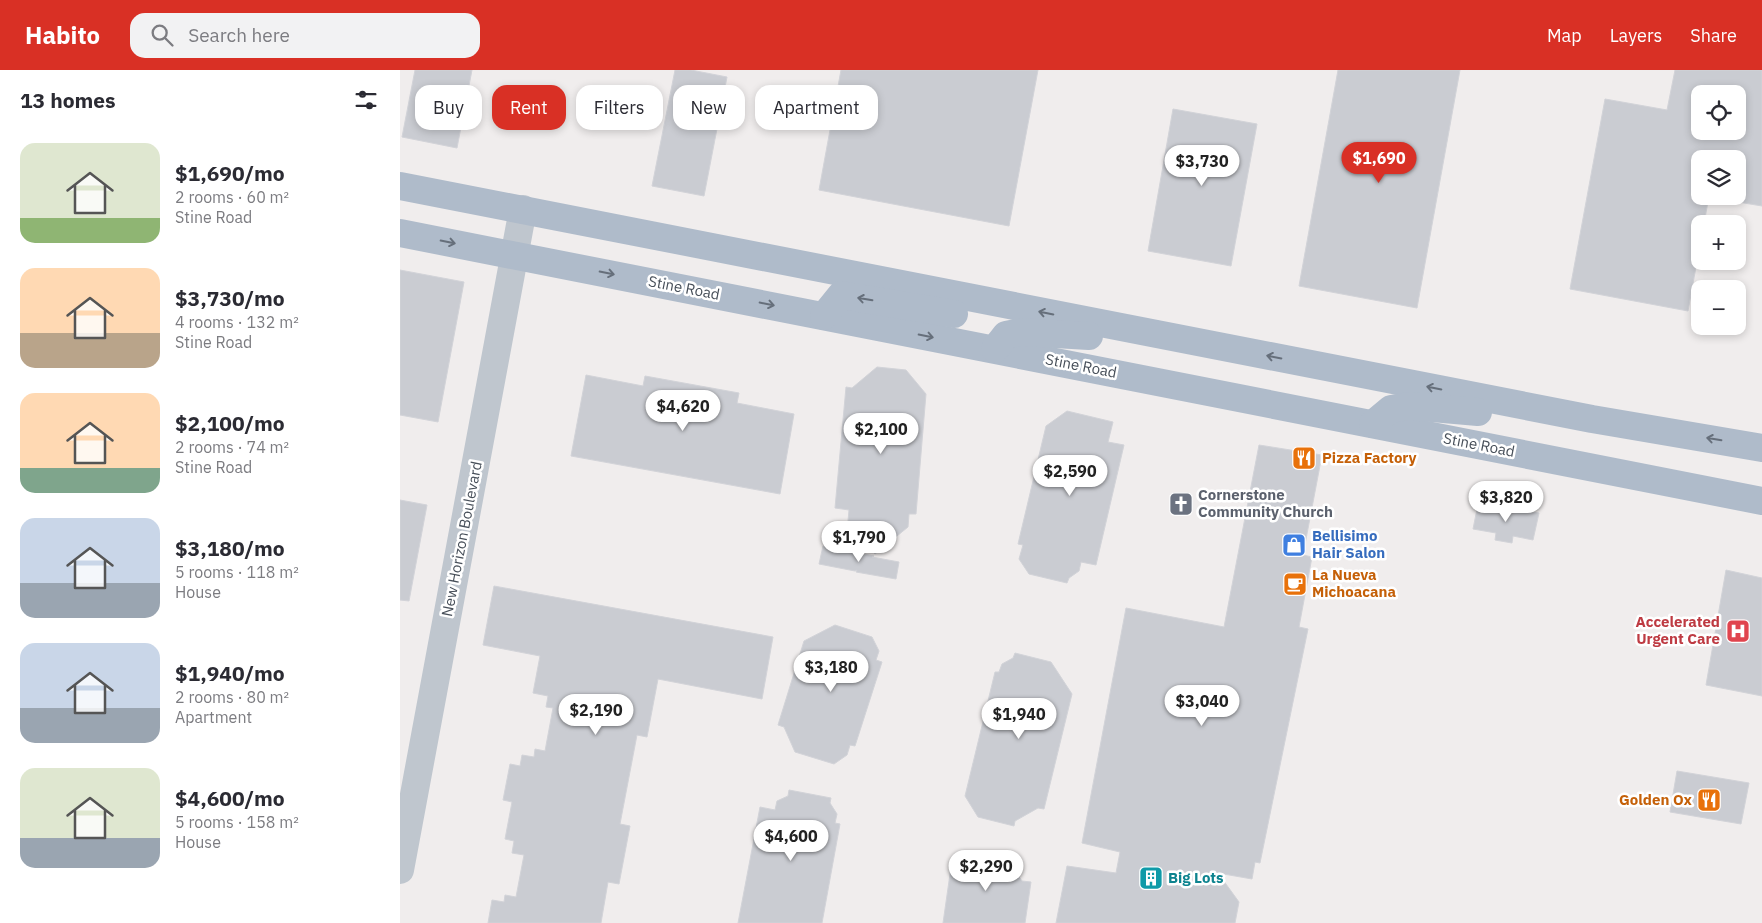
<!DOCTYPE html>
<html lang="en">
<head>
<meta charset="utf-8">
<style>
  body { margin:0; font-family:"IBM Plex Sans",sans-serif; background:#f2f2f3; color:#2b2b33; height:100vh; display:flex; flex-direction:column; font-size:19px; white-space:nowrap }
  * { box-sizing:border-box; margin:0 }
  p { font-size:16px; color:#7c7c81 }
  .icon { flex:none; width:28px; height:28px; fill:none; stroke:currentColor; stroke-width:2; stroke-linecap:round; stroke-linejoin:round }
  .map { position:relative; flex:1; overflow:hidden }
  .sheet { display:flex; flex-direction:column; background:#fff; width:400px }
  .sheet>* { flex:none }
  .hud { position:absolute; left:15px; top:15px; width:475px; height:45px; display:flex; gap:10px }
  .controls { position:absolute; left:1291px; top:15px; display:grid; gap:10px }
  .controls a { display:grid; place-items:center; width:55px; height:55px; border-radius:10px; background:#fff; box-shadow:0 2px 8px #0003; font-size:25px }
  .price { position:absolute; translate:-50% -42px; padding:0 11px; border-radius:18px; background:#fff; color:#222; font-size:16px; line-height:32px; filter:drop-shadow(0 1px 2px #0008) }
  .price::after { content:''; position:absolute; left:50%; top:30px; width:15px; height:11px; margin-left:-8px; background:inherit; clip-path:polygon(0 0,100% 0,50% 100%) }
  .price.selected { background:#d93025; color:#fff }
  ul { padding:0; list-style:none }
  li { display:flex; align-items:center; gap:15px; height:125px; padding:0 20px }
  li span { display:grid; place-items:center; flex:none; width:140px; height:100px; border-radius:15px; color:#555 }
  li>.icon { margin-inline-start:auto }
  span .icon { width:60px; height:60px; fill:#fffc; stroke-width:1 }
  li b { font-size:21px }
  h2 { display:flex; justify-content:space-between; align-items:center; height:60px; padding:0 20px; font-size:21px }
  .chip { padding:0 18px; border-radius:15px; background:#fff; box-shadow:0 2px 8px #0003; font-size:18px; line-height:45px }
  .chip.selected { background:#d93025; color:#fff }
  header { display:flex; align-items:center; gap:30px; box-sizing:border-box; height:70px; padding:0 25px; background:#d93025; color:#fff }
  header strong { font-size:24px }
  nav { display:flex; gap:28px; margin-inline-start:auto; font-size:18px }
  .search { width:350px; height:45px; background:#f2f2f3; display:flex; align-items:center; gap:12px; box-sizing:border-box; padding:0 18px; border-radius:15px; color:#7c7c81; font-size:19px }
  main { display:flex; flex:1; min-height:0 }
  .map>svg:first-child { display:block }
  .building { fill:#caccd2; stroke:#d2d3d8; fill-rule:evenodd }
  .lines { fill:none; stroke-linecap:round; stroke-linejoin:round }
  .minor { stroke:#bfc6ce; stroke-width:28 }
  .major { stroke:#afbbca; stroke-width:28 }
  .oneway { stroke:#666f7b }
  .labels { text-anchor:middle; stroke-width:5; stroke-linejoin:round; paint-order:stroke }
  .street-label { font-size:15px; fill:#474f59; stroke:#fff }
  .food-label { font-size:15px; font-weight:bold; fill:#c56008; stroke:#fff; text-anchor:start }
  .worship-label { font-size:15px; font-weight:bold; fill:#5b616d; stroke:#fff; text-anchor:start }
  .shop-label { font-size:15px; font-weight:bold; fill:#366cbe; stroke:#fff; text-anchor:start }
  .health-label { font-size:15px; font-weight:bold; fill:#be3a42; stroke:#fff; text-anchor:end }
  .culture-label { font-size:15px; font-weight:bold; fill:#0d838f; stroke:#fff; text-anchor:start }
</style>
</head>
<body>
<header>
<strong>Habito</strong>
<div class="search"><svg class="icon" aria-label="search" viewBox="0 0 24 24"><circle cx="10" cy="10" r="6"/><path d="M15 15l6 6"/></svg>Search here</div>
<nav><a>Map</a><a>Layers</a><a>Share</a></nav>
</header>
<main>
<section class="sheet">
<h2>13 homes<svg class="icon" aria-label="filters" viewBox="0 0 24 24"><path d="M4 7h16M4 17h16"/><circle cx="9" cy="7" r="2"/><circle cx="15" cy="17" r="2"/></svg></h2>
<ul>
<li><span style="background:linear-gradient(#dfe7d0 75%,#8fb573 0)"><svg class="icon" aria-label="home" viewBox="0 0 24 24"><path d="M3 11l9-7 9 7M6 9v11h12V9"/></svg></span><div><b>$1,690/mo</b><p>2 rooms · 60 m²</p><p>Stine Road</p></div></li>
<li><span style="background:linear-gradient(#ffd9b3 65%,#b9a48a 0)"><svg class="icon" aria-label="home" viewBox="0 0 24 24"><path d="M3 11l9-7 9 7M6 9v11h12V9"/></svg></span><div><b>$3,730/mo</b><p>4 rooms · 132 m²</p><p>Stine Road</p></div></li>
<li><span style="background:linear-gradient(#ffd9b3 75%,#7fa58c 0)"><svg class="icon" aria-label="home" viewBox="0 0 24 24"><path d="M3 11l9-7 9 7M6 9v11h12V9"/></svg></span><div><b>$2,100/mo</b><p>2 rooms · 74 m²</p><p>Stine Road</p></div></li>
<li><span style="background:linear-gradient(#c9d6e8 65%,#9aa5b1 0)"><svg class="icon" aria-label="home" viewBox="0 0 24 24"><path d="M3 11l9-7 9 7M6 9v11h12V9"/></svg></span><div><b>$3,180/mo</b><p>5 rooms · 118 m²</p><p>House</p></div></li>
<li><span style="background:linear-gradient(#c9d6e8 65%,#9aa5b1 0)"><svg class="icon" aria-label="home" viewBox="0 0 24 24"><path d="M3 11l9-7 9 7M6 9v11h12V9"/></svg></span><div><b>$1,940/mo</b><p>2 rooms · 80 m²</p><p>Apartment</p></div></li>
<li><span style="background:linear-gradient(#dfe7d0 70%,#9aa5b1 0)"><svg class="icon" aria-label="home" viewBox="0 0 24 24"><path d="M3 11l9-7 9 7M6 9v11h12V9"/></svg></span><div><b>$4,600/mo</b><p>5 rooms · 158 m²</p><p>House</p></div></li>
</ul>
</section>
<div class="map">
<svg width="1362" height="853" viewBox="0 0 1362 853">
  <rect width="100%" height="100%" fill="#f0eded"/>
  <g class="building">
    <path d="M 15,0 L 72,0 L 57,78 L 2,67 Z"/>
    <path d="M 275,0 L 291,0 L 327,7 L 304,126 L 252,116 Z"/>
    <path d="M 441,0 L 638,0 L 609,156 L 419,120 Z"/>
    <path d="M 938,0 L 1060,0 L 1017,238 L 899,216 Z"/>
    <path d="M 1275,0 L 1362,0 L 1362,136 L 1338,132 L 1338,89 L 1300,89 L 1300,126 L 1309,126 L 1304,154 L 1300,154 L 1300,175 L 1288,241 L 1170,219 L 1205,29 L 1267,40 ZM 1300,24 L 1338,24 L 1338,61 L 1300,61 Z"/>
    <path d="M 773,39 L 857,54 L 831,196 L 748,181 Z"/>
    <path d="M 0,200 L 64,212 L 38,352 L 0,345 Z"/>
    <path d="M 477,297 L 506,300 L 526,324 L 516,444 L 509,444 L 508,457 L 475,484 L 448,451 L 449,440 L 435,438 L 446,317 L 452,318 Z"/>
    <path d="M 186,305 L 243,316 L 245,306 L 339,323 L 337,333 L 394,344 L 380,424 L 171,386 Z"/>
    <path d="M 667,341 L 713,352 L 708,372 L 724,375 L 696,495 L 681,492 L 679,501 L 669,508 L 667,513 L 629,504 L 619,489 L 623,475 L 618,474 L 646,356 Z"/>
    <path d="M 859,375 L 922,385 L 903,485 L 912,487 L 899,557 L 908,559 L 860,793 L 855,792 L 852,809 L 818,803 L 839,832 L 835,853 L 656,853 L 667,796 L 716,803 L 720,782 L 682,773 L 726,538 L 824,557 Z"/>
    <path d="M 0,430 L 27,435 L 9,531 L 0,530 Z"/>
    <path d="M 1078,434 L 1139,443 L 1133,470 L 1113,466 L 1112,473 L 1095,470 L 1096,463 L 1073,459 Z"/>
    <path d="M 423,476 L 474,486 L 472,487 L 499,492 L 496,509 L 456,502 L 457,500 L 455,501 L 419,494 Z"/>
    <path d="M 1326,500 L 1362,508 L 1362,626 L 1306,615 Z"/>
    <path d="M 94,516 L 373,567 L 362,629 L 258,609 L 247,667 L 237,665 L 220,754 L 230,756 L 219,814 L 208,812 L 201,853 L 88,853 L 92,830 L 104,832 L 105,825 L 116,827 L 124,785 L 112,783 L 114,771 L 105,769 L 112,732 L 103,730 L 110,694 L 120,696 L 122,685 L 134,687 L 135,679 L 145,681 L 153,638 L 146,637 L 148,626 L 133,623 L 140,586 L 83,575 Z"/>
    <path d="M 435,555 L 472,567 L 479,581 L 476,590 L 482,592 L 455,676 L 450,675 L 447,685 L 434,694 L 395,682 L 384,657 L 378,655 L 404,571 Z"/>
    <path d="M 615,583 L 651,592 L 672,624 L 644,739 L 638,738 L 615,751 L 614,756 L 578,747 L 565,726 L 595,602 L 599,602 L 602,594 L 613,588 Z"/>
    <path d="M 1277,701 L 1349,713 L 1341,754 L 1270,742 Z"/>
    <path d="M 389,720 L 431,728 L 430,733 L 437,744 L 435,753 L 440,754 L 422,853 L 338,853 L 360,737 L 375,740 L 377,731 L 388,726 Z"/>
    <path d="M 571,782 L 605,787 L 622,811 L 631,812 L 625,853 L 543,853 L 551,797 Z"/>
  </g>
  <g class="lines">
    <path class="minor" d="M 0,800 L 123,139"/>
    <g class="major">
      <path d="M 0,116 L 1192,349 L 1362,378"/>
      <path d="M 0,163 L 1362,431"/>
      <path d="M 424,246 L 441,225 L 554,244"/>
      <path d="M 595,279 L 606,265 L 621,262 L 689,266"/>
      <path d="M 973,354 L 991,339 L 1009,336 L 1078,342"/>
    </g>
  </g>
  <defs><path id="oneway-shaft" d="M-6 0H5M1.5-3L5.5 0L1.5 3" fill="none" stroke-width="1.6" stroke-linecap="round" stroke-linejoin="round" transform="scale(1.25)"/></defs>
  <g class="oneway">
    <use href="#oneway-shaft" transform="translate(48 172) rotate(11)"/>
    <use href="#oneway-shaft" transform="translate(207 203) rotate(11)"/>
    <use href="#oneway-shaft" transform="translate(465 229) rotate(-171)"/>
    <use href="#oneway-shaft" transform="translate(367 234) rotate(11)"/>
    <use href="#oneway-shaft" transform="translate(646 243) rotate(-169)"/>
    <use href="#oneway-shaft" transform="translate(526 266) rotate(11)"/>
    <use href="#oneway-shaft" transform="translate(874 287) rotate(-169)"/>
    <use href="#oneway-shaft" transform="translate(1034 318) rotate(-169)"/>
    <use href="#oneway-shaft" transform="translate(1314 369) rotate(-171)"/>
  </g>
  <defs>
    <g id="restaurant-square" transform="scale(1.25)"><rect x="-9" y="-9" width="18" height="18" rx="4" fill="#e8710a" stroke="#fff"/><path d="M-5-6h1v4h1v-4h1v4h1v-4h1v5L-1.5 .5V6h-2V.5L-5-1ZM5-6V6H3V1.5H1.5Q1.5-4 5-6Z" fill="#fff"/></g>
    <g id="church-square" transform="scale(1.25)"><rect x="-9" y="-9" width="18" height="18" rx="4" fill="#6b7280" stroke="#fff"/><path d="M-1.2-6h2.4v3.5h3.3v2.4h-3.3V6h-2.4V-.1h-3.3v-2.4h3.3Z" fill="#fff"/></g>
    <g id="shop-square" transform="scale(1.25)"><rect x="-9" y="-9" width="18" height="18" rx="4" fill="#3f7fe0" stroke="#fff"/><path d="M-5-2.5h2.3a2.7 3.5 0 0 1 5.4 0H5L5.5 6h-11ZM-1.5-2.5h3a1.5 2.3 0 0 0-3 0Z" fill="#fff"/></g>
    <g id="cafe-square" transform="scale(1.25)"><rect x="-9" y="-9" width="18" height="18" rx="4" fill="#e8710a" stroke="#fff"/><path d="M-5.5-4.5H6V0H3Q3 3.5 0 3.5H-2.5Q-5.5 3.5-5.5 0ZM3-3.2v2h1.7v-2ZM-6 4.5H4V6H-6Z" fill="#fff"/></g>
    <g id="hospital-square" transform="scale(1.25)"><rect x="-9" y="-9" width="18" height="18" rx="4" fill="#e0444e" stroke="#fff"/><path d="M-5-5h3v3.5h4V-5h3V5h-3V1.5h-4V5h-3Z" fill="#fff"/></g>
    <g id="building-square" transform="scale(1.25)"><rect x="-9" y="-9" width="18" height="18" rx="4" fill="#0f9aa8" stroke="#fff"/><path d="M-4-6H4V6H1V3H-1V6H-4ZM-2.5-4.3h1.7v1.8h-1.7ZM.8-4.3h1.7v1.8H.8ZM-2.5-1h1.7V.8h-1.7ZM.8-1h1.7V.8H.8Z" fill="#fff"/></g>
  </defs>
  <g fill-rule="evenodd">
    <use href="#restaurant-square" x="904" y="388"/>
    <use href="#church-square" x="781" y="434"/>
    <use href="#shop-square" x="894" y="475"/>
    <use href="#cafe-square" x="895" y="514"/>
    <use href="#hospital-square" x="1338" y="561"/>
    <use href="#restaurant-square" x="1309" y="730"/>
    <use href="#building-square" x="751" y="808"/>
  </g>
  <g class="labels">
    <g class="street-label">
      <text transform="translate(284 218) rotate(11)" y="5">Stine Road</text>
      <text transform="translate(681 296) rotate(11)" y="5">Stine Road</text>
      <text transform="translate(1079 375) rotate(11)" y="5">Stine Road</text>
      <text transform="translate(62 469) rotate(-79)" y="5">New Horizon Boulevard</text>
    </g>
    <g class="food-label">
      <text x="922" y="393">Pizza Factory</text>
      <text x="912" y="510">La Nueva<tspan x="912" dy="17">Michoacana</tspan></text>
      <text x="1292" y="735" text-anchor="end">Golden Ox</text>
    </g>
    <g class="worship-label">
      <text x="798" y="430">Cornerstone<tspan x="798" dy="17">Community Church</tspan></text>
    </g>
    <g class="shop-label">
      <text x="912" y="471">Bellisimo<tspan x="912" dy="17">Hair Salon</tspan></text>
    </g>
    <g class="health-label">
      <text x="1320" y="557">Accelerated<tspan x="1320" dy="17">Urgent Care</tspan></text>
    </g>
    <g class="culture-label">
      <text x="768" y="813">Big Lots</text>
    </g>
  </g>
</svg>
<div class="controls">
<a><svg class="icon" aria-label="locate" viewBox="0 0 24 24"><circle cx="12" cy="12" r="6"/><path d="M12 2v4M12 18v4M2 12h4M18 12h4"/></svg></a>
<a><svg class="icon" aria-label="layers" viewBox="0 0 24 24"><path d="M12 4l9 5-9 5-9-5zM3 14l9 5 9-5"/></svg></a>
<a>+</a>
<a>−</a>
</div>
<b class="price selected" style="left:979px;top:114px">$1,690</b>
<b class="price" style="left:802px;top:117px">$3,730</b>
<b class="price" style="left:283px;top:362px">$4,620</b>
<b class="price" style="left:481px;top:385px">$2,100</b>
<b class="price" style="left:670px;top:427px">$2,590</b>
<b class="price" style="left:1106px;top:453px">$3,820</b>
<b class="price" style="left:459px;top:493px">$1,790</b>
<b class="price" style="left:431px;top:623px">$3,180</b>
<b class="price" style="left:802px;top:657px">$3,040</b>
<b class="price" style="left:196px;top:666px">$2,190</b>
<b class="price" style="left:619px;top:670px">$1,940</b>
<b class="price" style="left:391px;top:792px">$4,600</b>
<b class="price" style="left:586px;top:822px">$2,290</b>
<div class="hud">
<a class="chip">Buy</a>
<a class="chip selected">Rent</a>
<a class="chip">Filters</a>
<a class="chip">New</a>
<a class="chip">Apartment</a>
</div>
</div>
</main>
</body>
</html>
